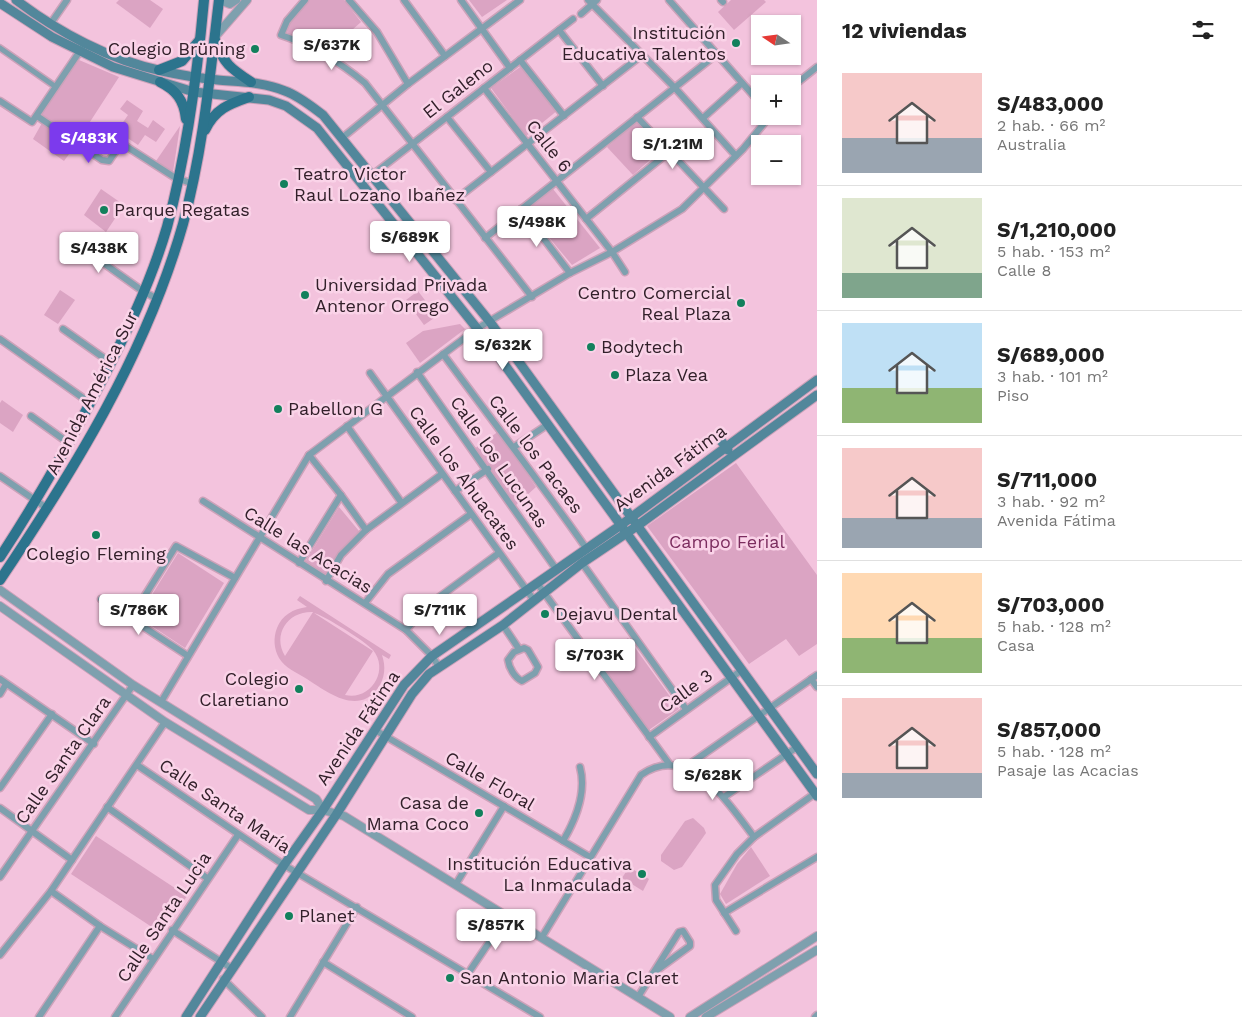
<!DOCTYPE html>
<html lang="es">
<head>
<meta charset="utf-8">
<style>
  body { margin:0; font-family:"Work Sans",sans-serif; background:#f2f2f2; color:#222; height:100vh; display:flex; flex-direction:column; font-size:19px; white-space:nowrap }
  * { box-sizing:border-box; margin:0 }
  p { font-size:16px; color:#767676 }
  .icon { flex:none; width:28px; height:28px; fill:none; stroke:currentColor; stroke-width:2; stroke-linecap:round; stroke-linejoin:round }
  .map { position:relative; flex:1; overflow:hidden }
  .drawer { display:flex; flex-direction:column; background:#fff; width:425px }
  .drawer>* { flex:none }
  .needle { width:32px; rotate:283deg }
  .controls { position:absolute; left:751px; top:15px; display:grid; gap:10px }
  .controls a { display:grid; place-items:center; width:50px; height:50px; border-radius:0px; background:#fff; box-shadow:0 1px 4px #0004; font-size:25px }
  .price { position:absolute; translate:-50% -42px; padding:0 11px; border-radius:5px; background:#fff; color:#222; font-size:16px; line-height:32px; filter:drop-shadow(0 1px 2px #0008) }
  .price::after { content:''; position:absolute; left:50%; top:30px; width:15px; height:11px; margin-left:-8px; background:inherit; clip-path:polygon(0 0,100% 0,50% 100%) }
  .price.active { background:#7c3aed; color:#fff }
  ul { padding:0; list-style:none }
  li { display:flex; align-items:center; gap:15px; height:125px; padding:0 25px }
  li+li { border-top:1px solid #e0e0e0 }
  li span { display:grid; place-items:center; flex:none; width:140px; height:100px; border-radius:0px; color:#555 }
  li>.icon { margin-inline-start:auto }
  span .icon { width:60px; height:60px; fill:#fffc; stroke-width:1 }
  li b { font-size:21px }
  h2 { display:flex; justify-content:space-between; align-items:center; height:60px; padding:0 25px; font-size:21px }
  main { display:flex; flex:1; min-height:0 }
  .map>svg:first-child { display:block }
  .green { fill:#dba4c3; fill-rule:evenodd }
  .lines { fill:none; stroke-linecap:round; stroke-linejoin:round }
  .pedestrian-casing { stroke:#cca2b9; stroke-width:8 }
  .minor-casing { stroke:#cca2b9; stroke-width:9 }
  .tertiary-casing { stroke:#cca2b9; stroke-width:10 }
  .secondary-casing { stroke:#cca2b9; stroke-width:11 }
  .primary-casing { stroke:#cca2b9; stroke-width:12 }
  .pedestrian { stroke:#7ea0ae; stroke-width:5 }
  .minor { stroke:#7ea0ae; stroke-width:6 }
  .tertiary { stroke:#7ea0ae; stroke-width:8 }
  .secondary { stroke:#52879b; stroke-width:9 }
  .primary { stroke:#2c748d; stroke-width:10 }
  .poi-dot { fill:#12805c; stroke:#fad3e8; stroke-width:2 }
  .labels { text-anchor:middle; stroke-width:5; stroke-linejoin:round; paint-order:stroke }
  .poi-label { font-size:18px; fill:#32202a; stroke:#fad3e8; text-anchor:start }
  .street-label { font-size:18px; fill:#32202a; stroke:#fad3e8 }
  .park-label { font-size:18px; fill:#7c2d5f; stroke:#fad3e8 }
</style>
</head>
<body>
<main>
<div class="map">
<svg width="817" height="1017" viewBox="0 0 817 1017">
  <rect width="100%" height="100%" fill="#f3c3dd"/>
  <g class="green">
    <path d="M 119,0 L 150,0 L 163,9 L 150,28 L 116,3 Z"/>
    <path d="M 308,0 L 344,0 L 361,22 L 325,54 L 287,35 L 288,23 Z"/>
    <path d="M 469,0 L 507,0 L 482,17 Z"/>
    <path d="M 731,0 L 764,0 L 766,2 L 734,30 L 718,12 Z"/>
    <path d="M 79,60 L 119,77 L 77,142 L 39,116 Z"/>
    <path d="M 520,67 L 558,110 L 526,136 L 491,88 Z"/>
    <path d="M 127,100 L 143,111 L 137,121 L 148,128 L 153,120 L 165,129 L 156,142 L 145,135 L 138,145 L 117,131 L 128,115 L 120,109 Z"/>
    <path d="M 637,122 L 661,150 L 633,175 L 607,147 Z"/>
    <path d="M 42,123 L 75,146 L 64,161 L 33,139 Z"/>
    <path d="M 180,126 L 173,172 L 156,161 Z"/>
    <path d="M 101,189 L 124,205 L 106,232 L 84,215 Z"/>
    <path d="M 553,189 L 600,248 L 572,265 L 526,210 Z"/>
    <path d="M 60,290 L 75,300 L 58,324 L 44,315 Z"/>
    <path d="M 418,291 L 437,316 L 424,325 L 406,300 Z"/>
    <path d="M 460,324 L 465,329 L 420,363 L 406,343 L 423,331 Z"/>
    <path d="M 2,400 L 23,415 L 13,432 L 0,423 L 0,403 Z"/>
    <path d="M 499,431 L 536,487 L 515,506 L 474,449 Z"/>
    <path d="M 736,463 L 817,575 L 817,644 L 799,656 L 786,639 L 749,664 L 647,526 Z"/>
    <path d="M 339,507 L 359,531 L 340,550 L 325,576 L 305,562 Z"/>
    <path d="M 178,553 L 224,583 L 185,648 L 138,617 Z"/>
    <path d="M 300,596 L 391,655 L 389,659 L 382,655 C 386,667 385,678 378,688 C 358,716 327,692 307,679 C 297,673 285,668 279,658 C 274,649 273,638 277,628 C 282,615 293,609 307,607 L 297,600 ZM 313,612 L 285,656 C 272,634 288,611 313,612 ZM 314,613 C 325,616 365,641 373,650 C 390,671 370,701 345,695 L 373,651 Z"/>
    <path d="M 628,638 L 679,709 L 646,732 L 596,662 Z"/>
    <path d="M 693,818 L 704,828 L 706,833 L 682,867 L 674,870 L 661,861 L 661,855 L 685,821 Z"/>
    <path d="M 96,836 L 187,896 L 161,933 L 71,874 Z"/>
    <path d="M 751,847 L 770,876 L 726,904 L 720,894 L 737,864 Z"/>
    <path d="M 629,867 L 649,879 L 643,891 L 622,878 Z"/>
  </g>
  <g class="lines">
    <g class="pedestrian-casing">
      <path id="pedestrian" d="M 0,48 L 56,87"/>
    </g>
    <g class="minor-casing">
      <g id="minor">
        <path d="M 305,0 L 287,21 L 281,35 C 311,45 341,63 365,83 L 532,297"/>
        <path d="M 349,0 L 377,32 L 408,84"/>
        <path d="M 404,0 L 445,56"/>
        <path d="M 461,0 L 510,68"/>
        <path d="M 588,0 L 675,88 L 736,156"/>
        <path d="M 669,0 L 760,103"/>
        <path d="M 721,0 L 723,2"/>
        <path d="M 581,14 L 597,0"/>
        <path d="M 51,23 L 67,0"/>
        <path d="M 559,30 L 603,86"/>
        <path d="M 520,60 L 564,116"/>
        <path d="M 792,87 L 817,67"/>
        <path d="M 484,88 L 612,252 L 625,272"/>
        <path d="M 0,101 L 32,122 L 82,48"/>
        <path d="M 37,116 L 102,160 L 109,161 L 121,143 L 174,177 L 193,184"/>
        <path d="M 447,117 L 491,172"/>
        <path d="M 637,117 L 724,209"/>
        <path d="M 703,118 L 742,83"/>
        <path d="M 342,138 L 408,84 L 520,0"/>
        <path d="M 362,183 L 573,19"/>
        <path d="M 455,200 L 642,55"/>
        <path d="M 521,209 L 570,273"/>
        <path d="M 586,219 L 669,152"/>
        <path d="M 67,237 L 144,292 L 158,299"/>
        <path d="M 485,238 L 717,54"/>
        <path d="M 63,329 L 111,363"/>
        <path d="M 0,339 L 90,403"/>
        <path d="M 443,354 C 491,419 540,482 586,548"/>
        <path d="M 417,372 L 556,569"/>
        <path d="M 370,373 L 533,599"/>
        <path d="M 31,416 L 70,444"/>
        <path d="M 347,426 L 401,502"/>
        <path d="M 514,447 L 547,425"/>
        <path d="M 309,455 L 341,495 L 366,530"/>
        <path d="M 0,476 L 48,509"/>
        <path d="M 455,491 L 488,469"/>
        <path d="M 203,501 L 406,630 L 432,656 L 439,667"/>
        <path d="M 299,563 L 341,495"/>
        <path d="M 582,563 L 686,709"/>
        <path d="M 326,581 L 341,555 L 366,530 L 442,474"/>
        <path d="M 537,583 L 670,765"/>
        <path d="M 101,599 L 188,656"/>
        <path d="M 365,603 L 388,574 L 471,514"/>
        <path d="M 131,618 L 176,546 L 235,578"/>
        <path d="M 503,625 L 519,649"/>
        <path d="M 406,630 L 427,606 L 499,553"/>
        <path d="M 524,648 L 528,650 L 538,667 L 535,673 L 522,681 C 515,678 509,668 508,660 L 514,652 Z"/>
        <path d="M 0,679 L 94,744"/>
        <path d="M 811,679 L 817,687"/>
        <path d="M 0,694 L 6,684"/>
        <path d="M 161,702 L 309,455 L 478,328 L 570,273 L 612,252 L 682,209 L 743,149 L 770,116"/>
        <path d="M 375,730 L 590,857"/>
        <path d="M 649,737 L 742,670"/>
        <path d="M 137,765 L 284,865 L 540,1017"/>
        <path d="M 684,768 L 817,675"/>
        <path d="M 0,788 L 52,714"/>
        <path d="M 724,797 L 797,747"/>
        <path d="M 107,807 L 207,878"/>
        <path d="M 0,808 L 72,860"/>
        <path d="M 563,841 C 576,819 587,793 580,767"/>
        <path d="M 0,877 L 133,685"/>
        <path d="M 456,884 L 504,806"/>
        <path d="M 51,891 L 100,926 L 153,959"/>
        <path d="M 724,913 L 817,857"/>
        <path d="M 172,930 L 231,968"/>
        <path d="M 736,931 L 716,900 L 715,885 L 737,854 L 754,837 L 817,792"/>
        <path d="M 542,937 L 641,775 C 689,741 729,804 754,837"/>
        <path d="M 0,955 L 51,891 L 165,722"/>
        <path d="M 323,962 L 412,1017"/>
        <path d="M 467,975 L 507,916"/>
        <path d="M 223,979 L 262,1017"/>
        <path d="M 638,997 L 679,932 L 683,931 L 690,942 L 690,946 L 653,973"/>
        <path d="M 39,1017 L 100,926"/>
        <path d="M 115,1017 L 238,835"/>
        <path d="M 290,1017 L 357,907"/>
        <path d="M 815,1017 L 817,1015"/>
      </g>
    </g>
    <g class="tertiary-casing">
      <g id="tertiary">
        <path d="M 220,0 L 230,4 L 236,0"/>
        <path d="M 214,38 L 247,0"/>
        <path d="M 0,590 L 133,685 L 316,799 L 323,810"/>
        <path d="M 0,606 L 165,722 L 309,810 L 323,810 L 344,816 L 670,1017"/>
        <path d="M 690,1017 L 817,936"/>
        <path d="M 706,1017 L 817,950"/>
      </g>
    </g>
    <g class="secondary-casing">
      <g id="secondary">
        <path d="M 16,0 C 58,32 110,60 162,71 C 180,75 199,78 218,80 C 241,82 264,82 285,91 C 299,96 311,106 323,115 L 490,322 L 817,774"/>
        <path d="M 0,3 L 52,37 L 113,67 L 194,92 L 269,100 L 286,106 L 317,128 L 491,346 L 817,796"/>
        <path d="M 719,438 L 728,450"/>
        <path d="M 186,1017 L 284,865 L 323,810 L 404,685 L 432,656 L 621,525 L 817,380"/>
        <path d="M 200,1017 L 336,815 L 412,694 L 429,674 L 503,625 L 582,563 L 637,526 L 817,395"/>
      </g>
    </g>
    <g class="primary-casing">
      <g id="primary">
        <path d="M 215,40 C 224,64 230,68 251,82"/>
        <path d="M 159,70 L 182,61 L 199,41"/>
        <path d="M 160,82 C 176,90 184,100 186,119"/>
        <path d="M 205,130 C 215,109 229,104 249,97"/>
        <path d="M 0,557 C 37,501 69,444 100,384 C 126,334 151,282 167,227 C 187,153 197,77 204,0"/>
        <path d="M 0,580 C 74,470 146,354 183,224 C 203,151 210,75 219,0"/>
      </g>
    </g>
    <use href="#pedestrian" class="pedestrian"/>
    <use href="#minor" class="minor"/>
    <use href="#tertiary" class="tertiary"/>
    <use href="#secondary" class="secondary"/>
    <use href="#primary" class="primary"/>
  </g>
  <g class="poi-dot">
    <circle cx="736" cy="43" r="5"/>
    <circle cx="255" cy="49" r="5"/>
    <circle cx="284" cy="184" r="5"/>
    <circle cx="104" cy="210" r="5"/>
    <circle cx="305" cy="295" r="5"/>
    <circle cx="741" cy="303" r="5"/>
    <circle cx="591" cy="347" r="5"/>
    <circle cx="615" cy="375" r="5"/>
    <circle cx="278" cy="409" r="5"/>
    <circle cx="96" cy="535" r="5"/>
    <circle cx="545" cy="614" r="5"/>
    <circle cx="299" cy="689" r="5"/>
    <circle cx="479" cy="813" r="5"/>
    <circle cx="642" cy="874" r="5"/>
    <circle cx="289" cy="916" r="5"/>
    <circle cx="450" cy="978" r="5"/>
  </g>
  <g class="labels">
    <g class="poi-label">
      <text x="726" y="39" text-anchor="end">Institución<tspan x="726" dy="21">Educativa Talentos</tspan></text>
      <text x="245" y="55" text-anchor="end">Colegio Brüning</text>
      <text x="294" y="180">Teatro Victor<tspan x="294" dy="21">Raul Lozano Ibañez</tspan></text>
      <text x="114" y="216">Parque Regatas</text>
      <text x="315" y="291">Universidad Privada<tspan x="315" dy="21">Antenor Orrego</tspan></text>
      <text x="731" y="299" text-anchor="end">Centro Comercial<tspan x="731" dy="21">Real Plaza</tspan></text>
      <text x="601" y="353">Bodytech</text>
      <text x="625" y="381">Plaza Vea</text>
      <text x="288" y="415">Pabellon G</text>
      <text x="96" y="560" text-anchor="middle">Colegio Fleming</text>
      <text x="555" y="620">Dejavu Dental</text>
      <text x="289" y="685" text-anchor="end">Colegio<tspan x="289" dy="21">Claretiano</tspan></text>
      <text x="469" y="809" text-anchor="end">Casa de<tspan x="469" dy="21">Mama Coco</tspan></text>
      <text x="632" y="870" text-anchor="end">Institución Educativa<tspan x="632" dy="21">La Inmaculada</tspan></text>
      <text x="299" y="922">Planet</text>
      <text x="460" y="984">San Antonio Maria Claret</text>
    </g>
    <g class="street-label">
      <text transform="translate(458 89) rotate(-38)" y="6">El Galeno</text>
      <text transform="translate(549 146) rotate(52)" y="6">Calle 6</text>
      <text transform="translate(92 393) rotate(-63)" y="6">Avenida América Sur</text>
      <text transform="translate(536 454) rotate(53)" y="6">Calle los Pacaes</text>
      <text transform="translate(499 462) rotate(55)" y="6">Calle los Lucunas</text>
      <text transform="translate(670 468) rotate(-36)" y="6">Avenida Fátima</text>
      <text transform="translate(464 478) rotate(54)" y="6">Calle los Ahuacates</text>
      <text transform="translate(308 550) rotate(32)" y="6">Calle las Acacias</text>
      <text transform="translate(686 691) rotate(-36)" y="6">Calle 3</text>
      <text transform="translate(358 728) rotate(-56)" y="6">Avenida Fátima</text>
      <text transform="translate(63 760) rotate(-55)" y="6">Calle Santa Clara</text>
      <text transform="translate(490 781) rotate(30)" y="6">Calle Floral</text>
      <text transform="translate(225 806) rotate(34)" y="6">Calle Santa María</text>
      <text transform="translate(164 917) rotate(-56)" y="6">Calle Santa Lucia</text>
    </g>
    <g class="park-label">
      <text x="727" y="548">Campo Ferial</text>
    </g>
  </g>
</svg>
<div class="controls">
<a><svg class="needle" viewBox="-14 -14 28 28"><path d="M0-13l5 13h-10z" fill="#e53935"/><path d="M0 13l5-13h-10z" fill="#767676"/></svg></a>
<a>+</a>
<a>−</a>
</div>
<b class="price" style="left:332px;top:71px">S/637K</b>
<b class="price active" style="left:89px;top:164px">S/483K</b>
<b class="price" style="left:673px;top:170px">S/1.21M</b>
<b class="price" style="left:537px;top:248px">S/498K</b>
<b class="price" style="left:410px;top:263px">S/689K</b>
<b class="price" style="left:99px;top:274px">S/438K</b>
<b class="price" style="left:503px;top:371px">S/632K</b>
<b class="price" style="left:139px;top:636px">S/786K</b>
<b class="price" style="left:440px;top:636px">S/711K</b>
<b class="price" style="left:595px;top:681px">S/703K</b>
<b class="price" style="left:713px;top:801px">S/628K</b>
<b class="price" style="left:496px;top:951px">S/857K</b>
</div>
<section class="drawer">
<h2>12 viviendas<svg class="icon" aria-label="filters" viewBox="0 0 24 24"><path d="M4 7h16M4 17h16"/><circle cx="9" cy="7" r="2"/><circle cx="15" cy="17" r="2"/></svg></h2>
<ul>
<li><span style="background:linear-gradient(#f6c9c9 65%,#9aa5b1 0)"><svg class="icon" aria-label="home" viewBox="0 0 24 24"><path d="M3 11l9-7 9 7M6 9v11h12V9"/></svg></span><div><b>S/483,000</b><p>2 hab. · 66 m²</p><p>Australia</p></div></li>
<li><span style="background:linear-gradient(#dfe7d0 75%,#7fa58c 0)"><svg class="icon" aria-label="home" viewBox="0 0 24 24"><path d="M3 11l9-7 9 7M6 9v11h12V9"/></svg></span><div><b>S/1,210,000</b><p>5 hab. · 153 m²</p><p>Calle 8</p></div></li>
<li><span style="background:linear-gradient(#bfe0f5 65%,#8fb573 0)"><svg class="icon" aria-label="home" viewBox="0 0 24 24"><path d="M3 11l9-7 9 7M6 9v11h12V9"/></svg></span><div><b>S/689,000</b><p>3 hab. · 101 m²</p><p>Piso</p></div></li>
<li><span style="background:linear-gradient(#f6c9c9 70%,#9aa5b1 0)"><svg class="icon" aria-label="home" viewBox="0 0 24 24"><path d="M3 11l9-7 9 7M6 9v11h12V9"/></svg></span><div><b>S/711,000</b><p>3 hab. · 92 m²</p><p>Avenida Fátima</p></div></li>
<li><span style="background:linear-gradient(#ffd9b3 65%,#8fb573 0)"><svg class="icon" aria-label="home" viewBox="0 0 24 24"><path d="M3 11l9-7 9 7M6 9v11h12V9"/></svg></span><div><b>S/703,000</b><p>5 hab. · 128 m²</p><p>Casa</p></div></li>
<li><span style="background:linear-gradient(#f6c9c9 75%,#9aa5b1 0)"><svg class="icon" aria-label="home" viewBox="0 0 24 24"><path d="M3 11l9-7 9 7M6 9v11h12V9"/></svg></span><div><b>S/857,000</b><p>5 hab. · 128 m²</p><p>Pasaje las Acacias</p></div></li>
</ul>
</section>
</main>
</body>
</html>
